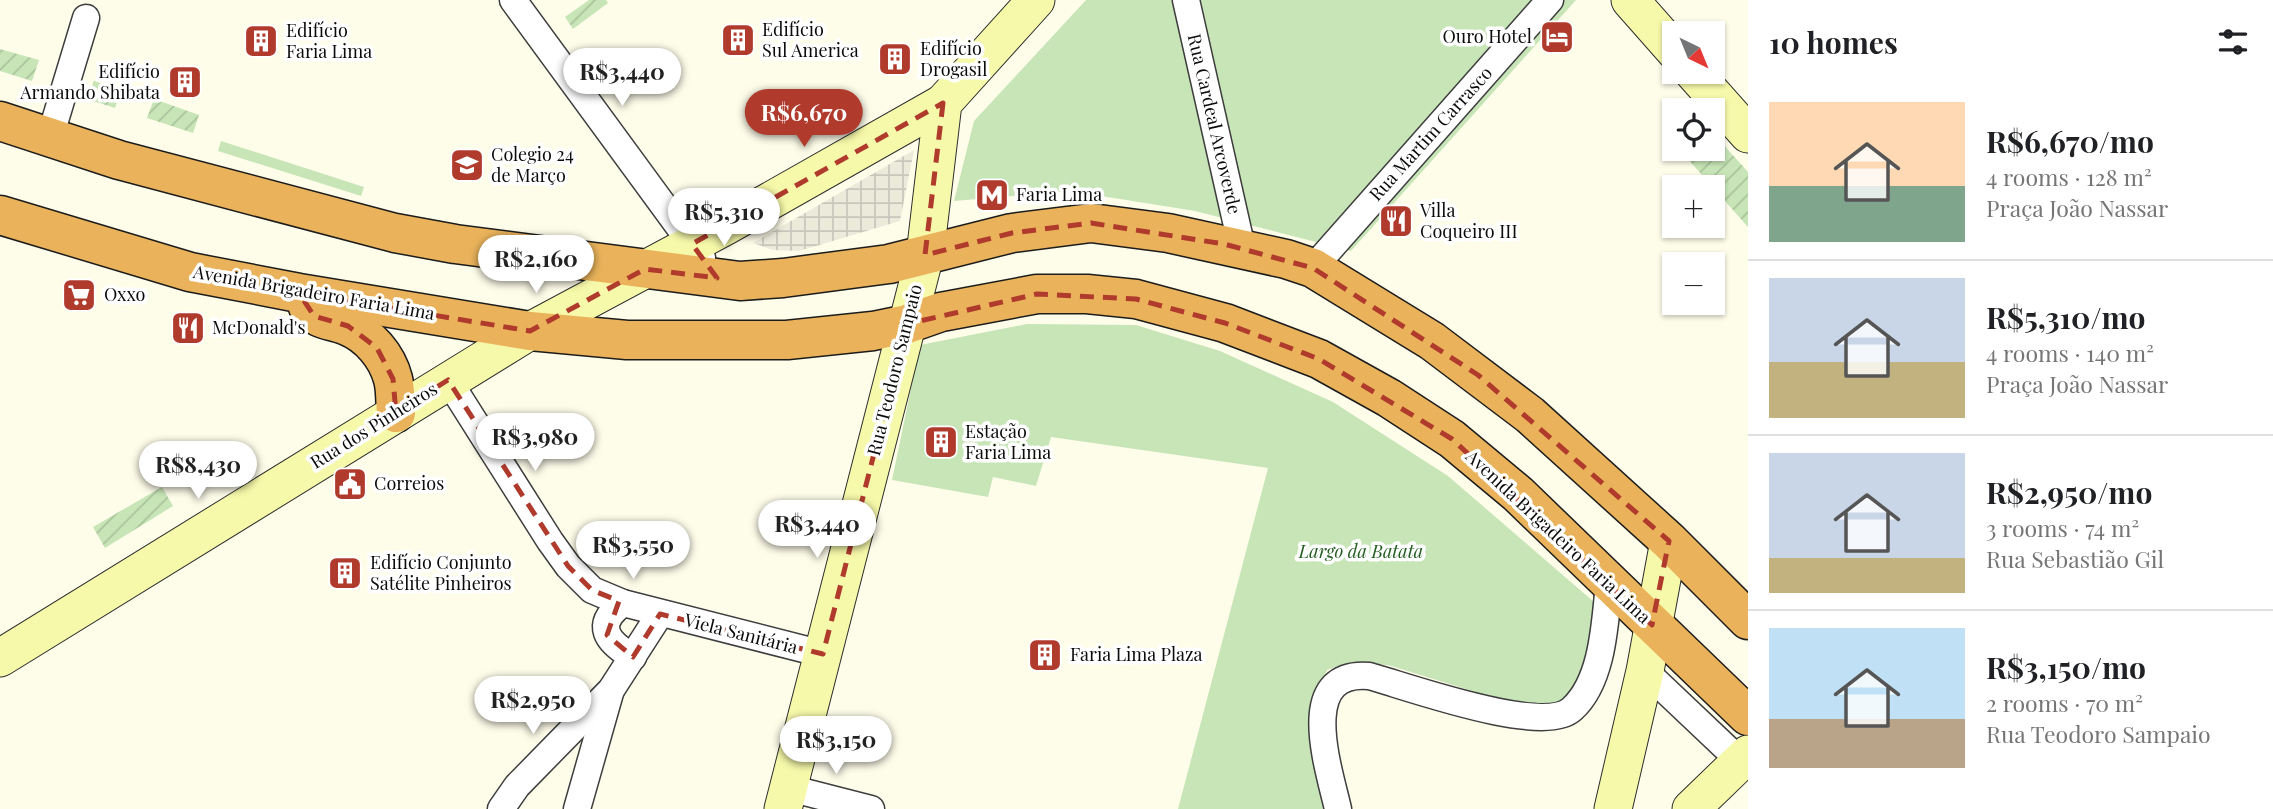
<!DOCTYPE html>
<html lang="en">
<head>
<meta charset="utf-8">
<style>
  body { margin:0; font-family:"Playfair Display",serif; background:#f6f6f6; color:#202124; height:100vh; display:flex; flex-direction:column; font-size:26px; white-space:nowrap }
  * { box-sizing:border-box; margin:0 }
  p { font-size:23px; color:#757577 }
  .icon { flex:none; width:38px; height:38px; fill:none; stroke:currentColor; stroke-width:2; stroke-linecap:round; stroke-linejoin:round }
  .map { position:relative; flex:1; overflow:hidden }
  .sheet { display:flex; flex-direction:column; background:#fff; width:525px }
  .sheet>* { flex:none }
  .needle { width:46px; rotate:137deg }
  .controls { position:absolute; left:1662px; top:21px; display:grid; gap:14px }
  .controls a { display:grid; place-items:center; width:63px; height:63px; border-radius:0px; background:#fff; box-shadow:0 2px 5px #0004; font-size:35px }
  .price { position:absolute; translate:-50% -60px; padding:0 16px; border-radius:24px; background:#fff; color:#222; font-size:23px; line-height:46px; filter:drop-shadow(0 2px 4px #0008) }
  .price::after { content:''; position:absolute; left:50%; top:42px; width:21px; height:16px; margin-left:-10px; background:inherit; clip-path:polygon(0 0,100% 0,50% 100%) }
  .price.active { background:#b03b2d; color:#fff }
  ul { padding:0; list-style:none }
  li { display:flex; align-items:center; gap:21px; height:175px; padding:0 21px }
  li+li { border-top:2px solid #e0e0e0 }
  li span { display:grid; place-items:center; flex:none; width:196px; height:140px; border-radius:0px; color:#555 }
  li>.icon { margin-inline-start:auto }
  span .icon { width:84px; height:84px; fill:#fffc; stroke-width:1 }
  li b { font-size:30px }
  h2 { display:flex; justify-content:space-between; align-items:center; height:84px; padding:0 21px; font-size:30px }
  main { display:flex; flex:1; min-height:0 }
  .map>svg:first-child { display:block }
  .grass { fill:#c7e5b7 }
  .garden { fill:url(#garden-furrows) }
  .plaza { fill:url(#plaza-grid) }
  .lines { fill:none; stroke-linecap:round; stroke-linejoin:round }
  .street-casing { stroke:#3e3e3e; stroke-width:29 }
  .secondary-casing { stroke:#2d2d2d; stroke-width:39 }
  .highway-casing { stroke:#1c1c1c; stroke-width:41 }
  .street { stroke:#fff; stroke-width:26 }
  .secondary { stroke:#f6f9a9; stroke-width:37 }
  .highway { stroke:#eab35b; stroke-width:38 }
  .marked { fill:none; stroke:#b03b2d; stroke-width:5; stroke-dasharray:14 9; stroke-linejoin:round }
  .labels { text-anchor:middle; stroke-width:7; stroke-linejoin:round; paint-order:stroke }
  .poi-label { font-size:18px; fill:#0b0b0b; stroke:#fff; text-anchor:start }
  .street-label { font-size:18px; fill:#0b0b0b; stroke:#fff }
  .park-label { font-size:18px; font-style:italic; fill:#245d20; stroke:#fff }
</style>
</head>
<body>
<main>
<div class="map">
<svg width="1748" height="809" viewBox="0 0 1748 809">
  <defs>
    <pattern id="garden-furrows" width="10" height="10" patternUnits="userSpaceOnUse" patternTransform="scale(1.75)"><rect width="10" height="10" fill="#c7e5b7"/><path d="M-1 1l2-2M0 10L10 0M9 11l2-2" fill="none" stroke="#aac39c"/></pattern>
    <pattern id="plaza-grid" width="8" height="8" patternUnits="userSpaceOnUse" patternTransform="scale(1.75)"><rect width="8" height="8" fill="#eceadb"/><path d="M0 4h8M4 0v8" fill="none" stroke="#c9c7bb"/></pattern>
  </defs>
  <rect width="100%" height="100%" fill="#fefdea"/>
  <g class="grass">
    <path d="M 1086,0 L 1576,0 L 1351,251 L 1195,211 L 1070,191 L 954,201 L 974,121 Z"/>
    <path d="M 221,141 L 364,187 L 361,196 L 218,151 Z"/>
    <path d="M 1027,324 L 1136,325 L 1220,351 L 1333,402 L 1448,476 L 1594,602 L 1599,624 L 1580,694 L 1547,714 L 1388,665 L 1347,663 L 1327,670 L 1309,724 L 1331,809 L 1178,809 L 1268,468 L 1051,437 L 1036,486 L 993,477 L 988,497 L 892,480 L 920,345 Z"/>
  </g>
  <g class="garden">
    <path d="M 589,0 L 606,0 L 608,3 L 573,29 L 565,17 Z"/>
    <path d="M 0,49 L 39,60 L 32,81 L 0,71 Z"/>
    <path d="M 94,81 L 121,90 L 115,108 L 87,99 Z"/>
    <path d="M 154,99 L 199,115 L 193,133 L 147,118 Z"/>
    <path d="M 1713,133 L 1748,172 L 1748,227 L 1679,149 L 1713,149 Z"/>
    <path d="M 162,487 L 173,506 L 105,548 L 93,527 Z"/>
  </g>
  <path class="plaza" d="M 914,150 L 900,221 L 799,251 L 773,250 L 753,243 Z"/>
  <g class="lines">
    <g class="street-casing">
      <g id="street">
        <path d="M 513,0 L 702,258"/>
        <path d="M 1186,0 L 1242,248"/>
        <path d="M 50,137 L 86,18"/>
        <path d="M 1313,268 L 1550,0"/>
        <path d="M 448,380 L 550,541 L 568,566 L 592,590 L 623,603 L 823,654"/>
        <path d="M 623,603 C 593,625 607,642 633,657"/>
        <path d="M 1645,671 L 1740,761"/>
        <path d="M 789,788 L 871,809"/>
        <path d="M 501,809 L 517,786 L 611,690 L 660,614"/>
        <path d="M 577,809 L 610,693"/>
        <path d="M 1338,809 C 1329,769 1295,670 1369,676 C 1406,686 1543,736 1572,709 C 1603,681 1605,623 1609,583"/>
      </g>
    </g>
    <g class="secondary-casing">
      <g id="secondary">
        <path d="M 1630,0 L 1675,51"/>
        <path d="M 1693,72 L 1748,134"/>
        <path d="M 0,658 L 530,331 L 726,226 L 943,103"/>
        <path d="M 783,809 L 925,255 L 943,103 L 1036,0"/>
        <path d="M 1613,809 L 1645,671 L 1669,541"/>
        <path d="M 1691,809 L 1748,754"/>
      </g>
    </g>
    <g class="highway-casing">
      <g id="highway">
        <path d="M 0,121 L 119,160 L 395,233 L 455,244 L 740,281 L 783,278 L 889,264 L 1012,233 L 1091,223 L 1168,233 L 1286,259 L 1313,268 L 1432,341 L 1530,415 L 1669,541 L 1748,620"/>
        <path d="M 0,215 L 190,272 L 299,293 L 530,331 L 627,340 L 787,340 L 873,331 L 907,324 L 941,312 L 1037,294 L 1087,294 L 1136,299 L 1225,323 L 1319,359 L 1389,398 L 1452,439 L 1518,494 L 1748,716"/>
        <path d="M 308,307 C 318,322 331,319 347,326 C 369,335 387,356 393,379 C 396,390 395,402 396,413"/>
      </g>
    </g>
    <use href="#street" class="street"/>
    <use href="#secondary" class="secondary"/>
    <use href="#highway" class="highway"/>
  </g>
  <path class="marked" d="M 943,103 L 925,255 L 1012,233 L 1091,223 L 1224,244 L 1313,268 L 1478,375 L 1669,541 L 1652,625 L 1452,439 L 1319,359 L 1225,323 L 1136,299 L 1037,294 L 907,324 L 823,654 L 660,614 L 633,657 L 607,635 L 619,601 L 592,590 L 568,566 L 448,380 L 396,413 L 393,379 L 377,348 L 348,326 L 314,316 L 299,293 L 530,331 L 645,269 L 717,278 L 692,244 Z"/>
  <defs>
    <g id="hotel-square" transform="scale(1.75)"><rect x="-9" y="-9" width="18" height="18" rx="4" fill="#b03b2d" stroke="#fff"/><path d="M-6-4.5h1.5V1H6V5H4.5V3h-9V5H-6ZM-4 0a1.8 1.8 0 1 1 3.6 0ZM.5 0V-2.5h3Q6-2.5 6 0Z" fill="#fff"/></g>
    <g id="building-square" transform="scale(1.75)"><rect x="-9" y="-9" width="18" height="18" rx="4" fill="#b03b2d" stroke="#fff"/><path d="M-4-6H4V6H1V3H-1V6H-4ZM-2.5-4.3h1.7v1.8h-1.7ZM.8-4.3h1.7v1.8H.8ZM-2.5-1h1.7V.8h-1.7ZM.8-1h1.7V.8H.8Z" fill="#fff"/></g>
    <g id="school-square" transform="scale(1.75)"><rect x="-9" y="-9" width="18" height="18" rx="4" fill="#b03b2d" stroke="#fff"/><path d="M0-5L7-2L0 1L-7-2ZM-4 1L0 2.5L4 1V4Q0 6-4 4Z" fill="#fff"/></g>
    <g id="metro-square" transform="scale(1.75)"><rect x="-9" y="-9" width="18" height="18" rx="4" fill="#b03b2d" stroke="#fff"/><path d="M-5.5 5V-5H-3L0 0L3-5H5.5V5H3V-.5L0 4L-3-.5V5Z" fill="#fff"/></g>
    <g id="restaurant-square" transform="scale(1.75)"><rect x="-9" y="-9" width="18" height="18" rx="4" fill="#b03b2d" stroke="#fff"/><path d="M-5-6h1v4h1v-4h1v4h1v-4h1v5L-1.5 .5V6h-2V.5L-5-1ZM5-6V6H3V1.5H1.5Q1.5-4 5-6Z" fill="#fff"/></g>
    <g id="supermarket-square" transform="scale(1.75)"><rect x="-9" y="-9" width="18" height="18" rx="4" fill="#b03b2d" stroke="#fff"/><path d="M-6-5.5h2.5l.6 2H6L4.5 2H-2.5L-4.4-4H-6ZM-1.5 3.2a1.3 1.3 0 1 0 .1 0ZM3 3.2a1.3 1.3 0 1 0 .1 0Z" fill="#fff"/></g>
    <g id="civic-square" transform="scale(1.75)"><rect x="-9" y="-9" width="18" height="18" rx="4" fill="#b03b2d" stroke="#fff"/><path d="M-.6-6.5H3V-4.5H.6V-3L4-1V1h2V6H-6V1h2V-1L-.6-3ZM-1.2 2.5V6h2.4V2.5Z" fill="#fff"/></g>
  </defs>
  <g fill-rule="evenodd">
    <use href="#hotel-square" x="1557" y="37"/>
    <use href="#building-square" x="738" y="40"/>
    <use href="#building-square" x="261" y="41"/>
    <use href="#building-square" x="895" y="59"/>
    <use href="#building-square" x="185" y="82"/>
    <use href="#school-square" x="467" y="165"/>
    <use href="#metro-square" x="992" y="195"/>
    <use href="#restaurant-square" x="1396" y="221"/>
    <use href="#supermarket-square" x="79" y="295"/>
    <use href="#restaurant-square" x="188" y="328"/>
    <use href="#building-square" x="941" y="442"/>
    <use href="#civic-square" x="350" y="484"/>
    <use href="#building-square" x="345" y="573"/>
    <use href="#building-square" x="1045" y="655"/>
  </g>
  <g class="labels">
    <g class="poi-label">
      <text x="762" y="36">Edifício<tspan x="762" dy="21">Sul America</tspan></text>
      <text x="286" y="37">Edifício<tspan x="286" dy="21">Faria Lima</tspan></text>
      <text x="1532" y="43" text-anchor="end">Ouro Hotel</text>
      <text x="920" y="55">Edifício<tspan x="920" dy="21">Drogasil</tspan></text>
      <text x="160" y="78" text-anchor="end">Edifício<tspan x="160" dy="21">Armando Shibata</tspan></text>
      <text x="491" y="161">Colegio 24<tspan x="491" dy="21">de Março</tspan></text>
      <text x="1016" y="201">Faria Lima</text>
      <text x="1420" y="217">Villa<tspan x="1420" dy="21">Coqueiro III</tspan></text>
      <text x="104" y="301">Oxxo</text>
      <text x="212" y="334">McDonald's</text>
      <text x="965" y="438">Estação<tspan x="965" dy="21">Faria Lima</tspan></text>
      <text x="374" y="490">Correios</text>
      <text x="370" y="569">Edifício Conjunto<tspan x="370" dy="21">Satélite Pinheiros</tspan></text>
      <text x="1070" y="661">Faria Lima Plaza</text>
    </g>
    <g class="street-label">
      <text transform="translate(1214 124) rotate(77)" y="6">Rua Cardeal Arcoverde</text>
      <text transform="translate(1431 134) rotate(-48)" y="6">Rua Martim Carrasco</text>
      <text transform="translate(314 293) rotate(10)" y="6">Avenida Brigadeiro Faria Lima</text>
      <text transform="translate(895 370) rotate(-76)" y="6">Rua Teodoro Sampaio</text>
      <text transform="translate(374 426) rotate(-32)" y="6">Rua dos Pinheiros</text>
      <text transform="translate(1558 537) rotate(43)" y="6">Avenida Brigadeiro Faria Lima</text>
      <text transform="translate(741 634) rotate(14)" y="6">Viela Sanitária</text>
    </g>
    <g class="park-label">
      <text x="1361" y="558">Largo da Batata</text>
    </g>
  </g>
</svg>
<div class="controls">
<a><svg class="needle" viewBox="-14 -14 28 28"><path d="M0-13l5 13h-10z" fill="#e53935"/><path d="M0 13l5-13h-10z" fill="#757577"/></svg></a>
<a><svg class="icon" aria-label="locate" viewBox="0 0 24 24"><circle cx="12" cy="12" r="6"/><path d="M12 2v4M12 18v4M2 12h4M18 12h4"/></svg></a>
<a>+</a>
<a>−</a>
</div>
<b class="price" style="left:622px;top:108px">R$3,440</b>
<b class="price active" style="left:804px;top:149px">R$6,670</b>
<b class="price" style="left:724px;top:248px">R$5,310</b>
<b class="price" style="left:536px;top:295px">R$2,160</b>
<b class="price" style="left:535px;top:473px">R$3,980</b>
<b class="price" style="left:198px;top:501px">R$8,430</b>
<b class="price" style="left:817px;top:560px">R$3,440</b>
<b class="price" style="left:633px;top:581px">R$3,550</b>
<b class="price" style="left:533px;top:736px">R$2,950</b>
<b class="price" style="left:836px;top:776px">R$3,150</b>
</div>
<section class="sheet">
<h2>10 homes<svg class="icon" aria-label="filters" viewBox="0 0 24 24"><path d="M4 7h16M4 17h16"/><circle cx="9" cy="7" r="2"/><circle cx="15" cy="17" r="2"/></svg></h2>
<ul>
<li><span style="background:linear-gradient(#ffd9b3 60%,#7fa58c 0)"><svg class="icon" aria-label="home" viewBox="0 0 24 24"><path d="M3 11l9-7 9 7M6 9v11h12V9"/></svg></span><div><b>R$6,670/mo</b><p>4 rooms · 128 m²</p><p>Praça João Nassar</p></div></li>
<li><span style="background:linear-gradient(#c9d6e8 60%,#c2b280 0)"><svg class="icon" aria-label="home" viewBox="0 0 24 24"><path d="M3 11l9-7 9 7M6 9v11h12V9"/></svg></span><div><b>R$5,310/mo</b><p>4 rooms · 140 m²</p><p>Praça João Nassar</p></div></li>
<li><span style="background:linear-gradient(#c9d6e8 75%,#c2b280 0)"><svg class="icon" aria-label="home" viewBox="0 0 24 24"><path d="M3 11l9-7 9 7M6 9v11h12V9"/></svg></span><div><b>R$2,950/mo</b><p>3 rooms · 74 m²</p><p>Rua Sebastião Gil</p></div></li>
<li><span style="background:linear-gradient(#bfe0f5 65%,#b9a48a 0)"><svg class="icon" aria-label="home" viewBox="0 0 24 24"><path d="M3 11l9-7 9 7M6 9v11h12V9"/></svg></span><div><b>R$3,150/mo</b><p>2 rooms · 70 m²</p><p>Rua Teodoro Sampaio</p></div></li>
</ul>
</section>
</main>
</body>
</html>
